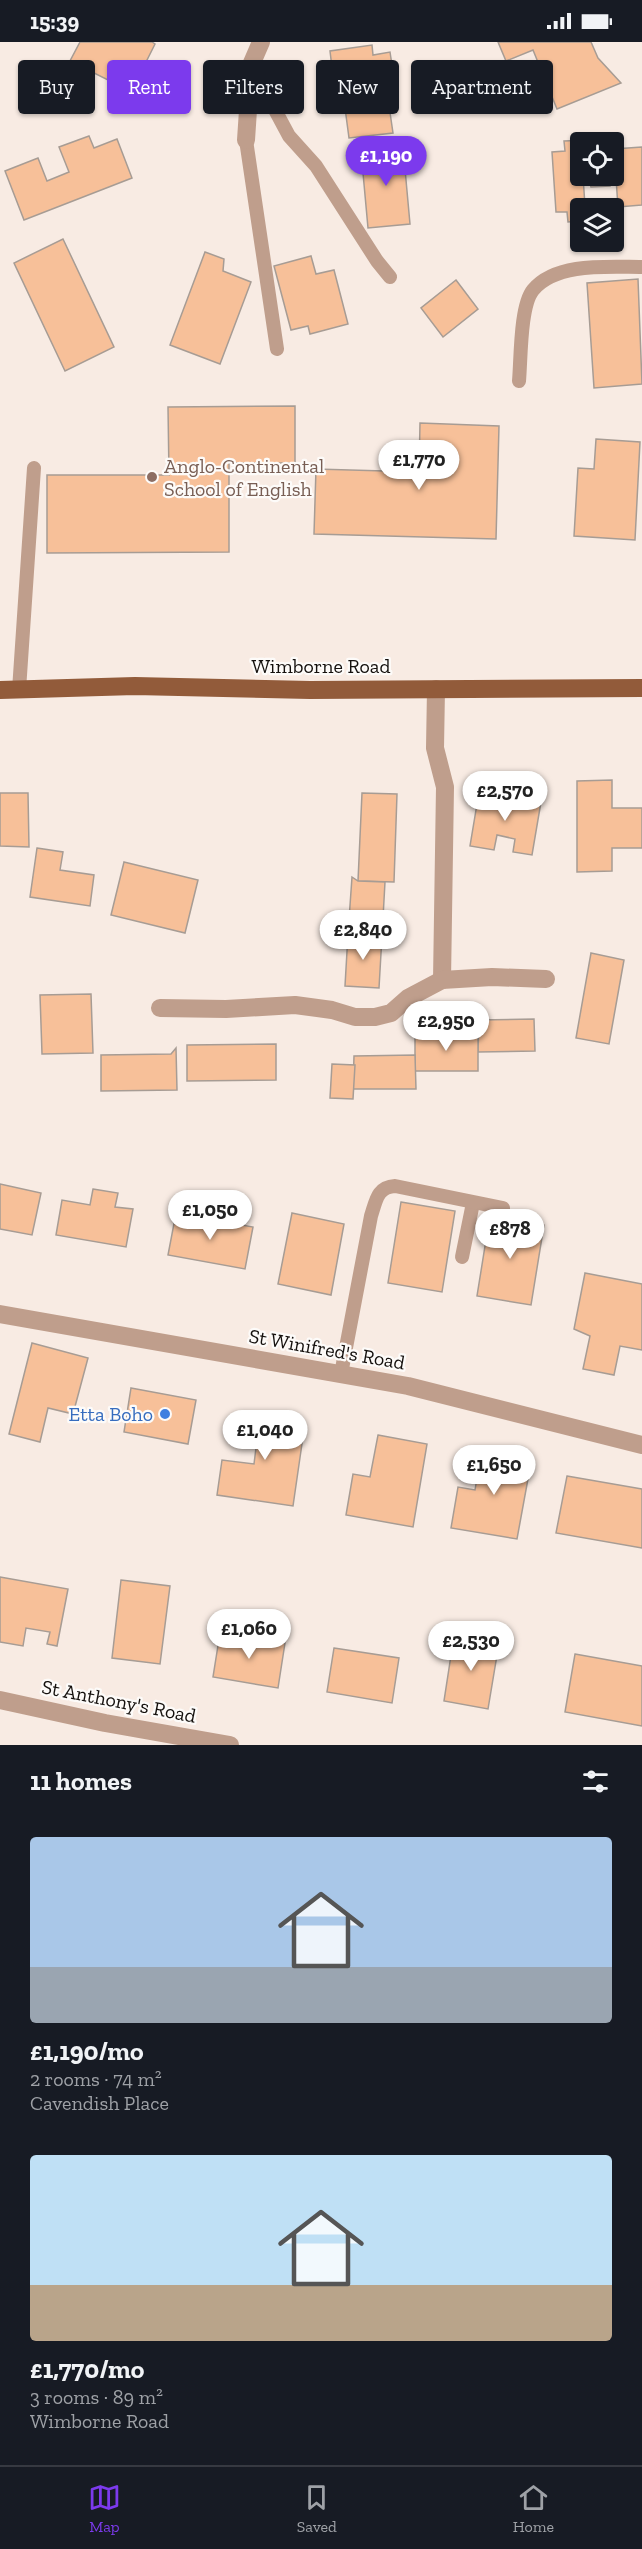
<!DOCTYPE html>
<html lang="en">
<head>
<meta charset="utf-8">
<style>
  body { margin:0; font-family:"Zilla Slab",serif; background:#20242c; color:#f1f3f6; height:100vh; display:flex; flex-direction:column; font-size:22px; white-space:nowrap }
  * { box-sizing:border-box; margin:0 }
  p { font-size:20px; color:#9ea1a6 }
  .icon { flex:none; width:33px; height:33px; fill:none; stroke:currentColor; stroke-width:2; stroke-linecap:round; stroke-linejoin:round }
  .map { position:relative; height:1703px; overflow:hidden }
  .sheet { display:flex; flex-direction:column; background:#171b24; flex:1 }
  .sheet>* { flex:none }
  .banner { position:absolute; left:18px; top:18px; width:606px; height:54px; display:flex; gap:12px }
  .fabs { position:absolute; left:570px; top:90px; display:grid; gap:12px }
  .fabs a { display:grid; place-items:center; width:54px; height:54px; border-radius:6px; background:#171b24; box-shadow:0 2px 4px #0004; font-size:30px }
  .price { position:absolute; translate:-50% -51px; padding:0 14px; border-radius:21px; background:#fff; color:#222; font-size:20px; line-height:39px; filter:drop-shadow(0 2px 3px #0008) }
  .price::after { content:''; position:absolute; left:50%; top:36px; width:18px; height:14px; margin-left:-9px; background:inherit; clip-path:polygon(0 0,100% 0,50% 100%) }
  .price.selected { background:#7c3aed; color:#fff }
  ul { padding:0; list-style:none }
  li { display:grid; align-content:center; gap:12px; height:318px; padding:0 30px }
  li span { display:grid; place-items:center; height:186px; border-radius:6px; color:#555 }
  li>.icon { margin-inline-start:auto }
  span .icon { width:108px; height:108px; fill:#fffc; stroke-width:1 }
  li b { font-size:26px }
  h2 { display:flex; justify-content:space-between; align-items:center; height:72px; padding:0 30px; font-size:26px }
  .chip { padding:0 21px; border-radius:6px; background:#171b24; box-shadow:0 2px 4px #0004; font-size:21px; line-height:54px }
  .chip.selected { background:#7c3aed; color:#fff }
  .status { display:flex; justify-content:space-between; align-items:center; height:42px; padding:0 30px; background:#171b24; direction:ltr }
  .status svg { height:16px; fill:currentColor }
  .menu { display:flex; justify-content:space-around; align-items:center; height:84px; border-top:2px solid #363941; background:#171b24; font-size:16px; color:#9ea1a6 }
  .menu a { display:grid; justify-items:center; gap:3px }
  .menu .selected { color:#7c3aed }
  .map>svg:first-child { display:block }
  .building { fill:#f7c099; stroke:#a79c94; stroke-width:1.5 }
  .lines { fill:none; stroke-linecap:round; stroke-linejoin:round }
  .service { stroke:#bf9e8c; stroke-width:14 }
  .minor { stroke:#bf9e8c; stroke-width:18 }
  .primary { stroke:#925b3a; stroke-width:18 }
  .education-dot { fill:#8d6e63; stroke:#fdfbf9; stroke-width:2 }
  .shop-dot { fill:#3f7fe0; stroke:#fdfbf9; stroke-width:2 }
  .labels { text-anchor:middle; stroke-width:4.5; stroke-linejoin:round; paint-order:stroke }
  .education-label { font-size:20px; fill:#785e54; stroke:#fdfbf9; text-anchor:start }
  .street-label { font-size:20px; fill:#14100d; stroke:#fdfbf9 }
  .shop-label { font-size:20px; fill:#366cbe; stroke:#fdfbf9; text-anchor:end }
</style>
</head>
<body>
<div class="status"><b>15:39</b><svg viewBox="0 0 49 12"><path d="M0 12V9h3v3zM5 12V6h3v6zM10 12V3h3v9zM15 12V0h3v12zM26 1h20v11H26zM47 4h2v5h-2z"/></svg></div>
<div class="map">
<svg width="642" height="1703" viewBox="0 0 642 1703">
  <rect width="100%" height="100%" fill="#f8ebe3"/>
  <g class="building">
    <path d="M 80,0 L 152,0 L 155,2 L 136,40 L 115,29 L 110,39 L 70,19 Z"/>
    <path d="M 498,0 L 591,0 L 598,16 L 621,41 L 557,67 L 533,8 L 506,19 Z"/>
    <path d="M 372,3 L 373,13 L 390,10 L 396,49 L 387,50 L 393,91 L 349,96 L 345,66 L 337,67 L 330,9 Z"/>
    <path d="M 89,94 L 94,106 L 117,97 L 132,136 L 24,178 L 5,129 L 38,116 L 47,139 L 69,130 L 59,105 Z"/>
    <path d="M 588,98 L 588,100 L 580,100 L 580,134 L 583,134 L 585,164 L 595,163 L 595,166 L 580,166 L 580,179 L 568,180 L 567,170 L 556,170 L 552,110 L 565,109 L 564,99 Z"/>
    <path d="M 403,105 L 410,182 L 368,186 L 361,109 Z"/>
    <path d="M 642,105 L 642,163 L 618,165 L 614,107 Z"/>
    <path d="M 614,131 L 616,139 L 610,139 L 610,144 L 591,145 L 590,142 L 584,142 L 583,134 L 614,134 Z"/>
    <path d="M 63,197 L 114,305 L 65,329 L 14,221 Z"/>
    <path d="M 205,210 L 224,217 L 223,229 L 251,240 L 220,322 L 170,303 Z"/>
    <path d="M 311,214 L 316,232 L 334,228 L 348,282 L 310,292 L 308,284 L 291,288 L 274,224 Z"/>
    <path d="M 638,237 L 642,342 L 594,346 L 587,241 Z"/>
    <path d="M 456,238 L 478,267 L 443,295 L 421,266 Z"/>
    <path d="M 295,364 L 295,421 L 229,421 L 229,510 L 47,511 L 47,433 L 169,433 L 168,365 Z"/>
    <path d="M 420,381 L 499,384 L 496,497 L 314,492 L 316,427 L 419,430 Z"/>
    <path d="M 596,397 L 640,400 L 635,498 L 574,494 L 578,426 L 594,427 Z"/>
    <path d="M 612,738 L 612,766 L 642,766 L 642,806 L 612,806 L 612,829 L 577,830 L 577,739 Z"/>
    <path d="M 479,750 L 541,760 L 532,813 L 513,810 L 515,797 L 497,793 L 494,808 L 470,804 Z"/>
    <path d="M 0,751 L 28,751 L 29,805 L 0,804 Z"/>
    <path d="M 362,751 L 397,752 L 394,840 L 358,839 Z"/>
    <path d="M 37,806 L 63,810 L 60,828 L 94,833 L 90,864 L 30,855 Z"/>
    <path d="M 124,820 L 198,838 L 185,891 L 111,873 Z"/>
    <path d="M 352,835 L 358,839 L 385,840 L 382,894 L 348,892 Z"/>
    <path d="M 348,892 L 382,894 L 379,946 L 345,944 Z"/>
    <path d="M 591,911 L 624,918 L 609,1002 L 576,996 Z"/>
    <path d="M 91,952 L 93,1011 L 42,1012 L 40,953 Z"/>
    <path d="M 534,977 L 535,1009 L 478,1010 L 479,978 Z"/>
    <rect x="415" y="992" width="63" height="37"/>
    <path d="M 276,1002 L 276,1038 L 187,1039 L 187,1003 Z"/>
    <path d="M 176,1006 L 177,1048 L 101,1049 L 101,1013 L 171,1012 Z"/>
    <path d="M 415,1013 L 416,1047 L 353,1047 L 354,1014 Z"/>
    <path d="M 332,1022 L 355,1023 L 353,1057 L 330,1056 Z"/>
    <path d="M 0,1142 L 41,1151 L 32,1193 L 0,1187 Z"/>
    <path d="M 93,1147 L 118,1151 L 115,1165 L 133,1167 L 126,1205 L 56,1193 L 62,1158 L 90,1163 Z"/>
    <path d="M 401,1160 L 455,1169 L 442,1250 L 388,1241 Z"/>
    <path d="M 176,1171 L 253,1185 L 245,1227 L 168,1213 Z"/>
    <path d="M 292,1171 L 344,1182 L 331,1253 L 278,1242 Z"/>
    <path d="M 490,1173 L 544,1183 L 531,1263 L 477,1254 Z"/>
    <path d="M 585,1231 L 642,1242 L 642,1308 L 620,1304 L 614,1333 L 583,1327 L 590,1294 L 574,1287 Z"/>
    <path d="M 32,1301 L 88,1316 L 73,1372 L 48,1366 L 40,1400 L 9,1392 Z"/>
    <path d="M 131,1346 L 196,1358 L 188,1402 L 124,1390 Z"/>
    <path d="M 234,1371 L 305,1381 L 293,1464 L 217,1453 L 222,1418 L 254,1422 L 257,1398 L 230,1394 Z"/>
    <path d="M 378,1393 L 427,1402 L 413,1485 L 346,1473 L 353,1432 L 370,1435 Z"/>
    <path d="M 482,1406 L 532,1415 L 517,1497 L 451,1486 L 458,1445 L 475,1448 Z"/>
    <path d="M 567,1434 L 642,1447 L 642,1506 L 556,1491 Z"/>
    <path d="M 0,1535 L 68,1547 L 57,1604 L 47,1602 L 50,1590 L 26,1586 L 23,1604 L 0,1600 Z"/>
    <path d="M 121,1538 L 170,1544 L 160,1622 L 112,1616 Z"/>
    <path d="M 220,1591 L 285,1601 L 278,1646 L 213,1635 Z"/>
    <path d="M 454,1594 L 499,1601 L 488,1667 L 444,1659 Z"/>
    <path d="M 334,1606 L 399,1616 L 392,1661 L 327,1650 Z"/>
    <path d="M 575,1612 L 642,1624 L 642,1684 L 565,1670 Z"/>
  </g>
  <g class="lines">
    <g class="service">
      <path d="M 251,23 L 289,94 L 316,124 L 377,219 L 390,235"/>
      <path d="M 246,98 L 277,307"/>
      <path d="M 519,339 C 521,317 520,264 533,248 C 556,220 609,225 642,225"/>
      <path d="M 19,648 L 34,426"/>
      <path d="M 462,1215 L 473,1161"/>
      <path d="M 341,1332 L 371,1174 C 376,1159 377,1145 395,1144 L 503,1166"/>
    </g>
    <g class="minor">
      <path d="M 246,98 L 251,23 L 261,0"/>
      <path d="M 436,647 L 435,706 L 445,745 L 442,938"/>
      <path d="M 160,966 L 226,967 L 295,963 L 332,968 L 355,975 L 375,975 L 391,971 L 408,956 L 442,938 L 492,935 L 546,937"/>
      <path d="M 0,1272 L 408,1344 L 642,1403"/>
      <path d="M 0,1658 L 105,1681 L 230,1703"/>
    </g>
    <path class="primary" d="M 0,648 L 135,644 L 310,648 L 642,646"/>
  </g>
  <circle class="education-dot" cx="152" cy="435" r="6"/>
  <circle class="shop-dot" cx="165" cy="1372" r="6"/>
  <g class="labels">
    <g class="education-label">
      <text x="164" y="431">Anglo-Continental<tspan x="164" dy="23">School of English</tspan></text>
    </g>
    <g class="street-label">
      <text x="321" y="631">Wimborne Road</text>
      <text transform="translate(327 1307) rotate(10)" y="7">St Winifred's Road</text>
      <text transform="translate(119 1659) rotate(11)" y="7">St Anthony's Road</text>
    </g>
    <g class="shop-label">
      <text x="153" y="1379">Etta Boho</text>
    </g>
  </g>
</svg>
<div class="fabs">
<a><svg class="icon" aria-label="locate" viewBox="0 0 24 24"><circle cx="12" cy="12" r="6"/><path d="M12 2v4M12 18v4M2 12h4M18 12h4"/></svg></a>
<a><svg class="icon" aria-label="layers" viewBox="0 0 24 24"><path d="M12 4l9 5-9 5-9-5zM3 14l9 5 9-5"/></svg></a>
</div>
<b class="price selected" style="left:386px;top:145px">£1,190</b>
<b class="price" style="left:419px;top:449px">£1,770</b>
<b class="price" style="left:505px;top:780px">£2,570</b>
<b class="price" style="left:363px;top:919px">£2,840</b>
<b class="price" style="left:446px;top:1010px">£2,950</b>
<b class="price" style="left:210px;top:1199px">£1,050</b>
<b class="price" style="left:510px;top:1218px">£878</b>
<b class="price" style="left:265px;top:1419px">£1,040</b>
<b class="price" style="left:494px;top:1454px">£1,650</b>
<b class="price" style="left:249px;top:1618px">£1,060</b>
<b class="price" style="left:471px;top:1630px">£2,530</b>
<div class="banner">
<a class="chip">Buy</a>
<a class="chip selected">Rent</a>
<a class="chip">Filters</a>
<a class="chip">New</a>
<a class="chip">Apartment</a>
</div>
</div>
<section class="sheet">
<h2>11 homes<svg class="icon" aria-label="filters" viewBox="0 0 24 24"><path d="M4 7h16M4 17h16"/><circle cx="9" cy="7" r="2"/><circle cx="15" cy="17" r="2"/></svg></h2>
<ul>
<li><span style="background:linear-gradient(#a9c7e8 70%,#9aa5b1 0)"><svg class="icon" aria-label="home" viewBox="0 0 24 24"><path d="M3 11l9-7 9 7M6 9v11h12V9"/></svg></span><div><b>£1,190/mo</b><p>2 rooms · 74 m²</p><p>Cavendish Place</p></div></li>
<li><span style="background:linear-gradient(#bfe0f5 70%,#b9a48a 0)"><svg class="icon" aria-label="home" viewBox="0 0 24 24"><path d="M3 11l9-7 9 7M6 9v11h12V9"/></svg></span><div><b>£1,770/mo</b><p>3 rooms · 89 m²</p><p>Wimborne Road</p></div></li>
</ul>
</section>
<nav class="menu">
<a class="selected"><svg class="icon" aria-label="map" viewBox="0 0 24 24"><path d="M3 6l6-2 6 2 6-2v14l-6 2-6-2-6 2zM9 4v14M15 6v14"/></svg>Map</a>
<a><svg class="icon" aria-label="saved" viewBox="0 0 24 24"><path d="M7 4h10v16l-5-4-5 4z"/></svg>Saved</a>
<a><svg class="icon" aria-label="home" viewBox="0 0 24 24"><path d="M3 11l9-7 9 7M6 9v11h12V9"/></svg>Home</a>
</nav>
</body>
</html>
